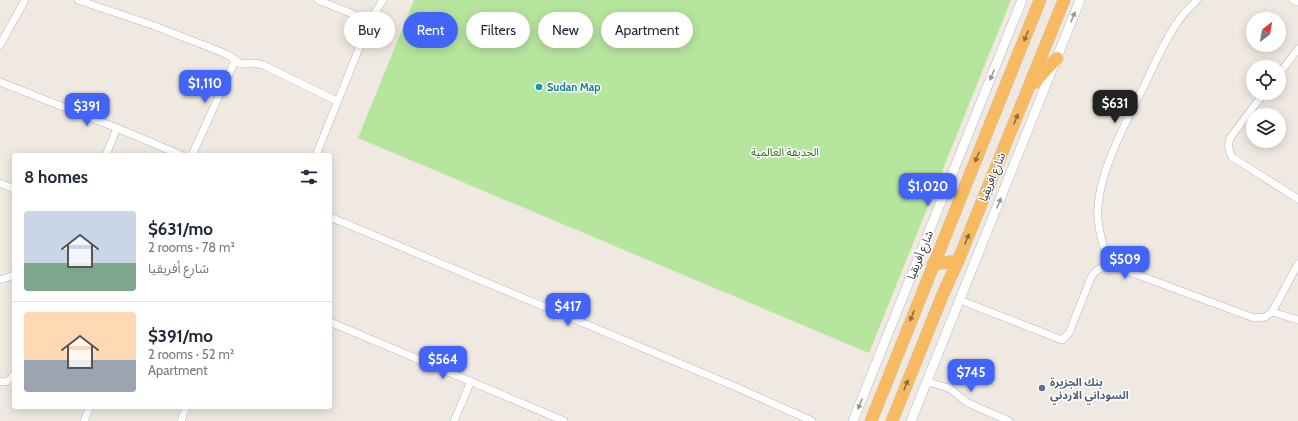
<!DOCTYPE html>
<html lang="en">
<head>
<meta charset="utf-8">
<style>
  body { margin:0; font-family:Cabin,"Noto Sans Arabic",sans-serif; background:#f6f6f7; color:#1f2937; height:100vh; display:flex; flex-direction:column; font-size:15px; white-space:nowrap }
  * { box-sizing:border-box; margin:0 }
  p { font-size:13px; color:#747a83 }
  .icon { flex:none; width:22px; height:22px; fill:none; stroke:currentColor; stroke-width:2; stroke-linecap:round; stroke-linejoin:round }
  .map { position:relative; flex:1; overflow:hidden }
  .panel { position:absolute; left:12px; top:153px; width:320px; height:256px; display:flex; flex-direction:column; background:#fff; border-radius:4px; box-shadow:0 2px 10px #0003 }
  .panel>* { flex:none }
  .banner { position:absolute; left:344px; top:12px; width:380px; height:36px; display:flex; gap:8px }
  .needle { width:26px; rotate:31deg }
  .fabs { position:absolute; left:1246px; top:12px; display:grid; gap:8px }
  .fabs a { display:grid; place-items:center; width:40px; height:40px; border-radius:50%; background:#fff; box-shadow:0 2px 10px #0003; font-size:20px }
  .price { position:absolute; translate:-50% -34px; padding:0 9px; border-radius:8px; background:#4264fb; color:#fff; font-size:13px; line-height:26px; filter:drop-shadow(0 1px 2px #0008) }
  .price::after { content:''; position:absolute; left:50%; top:24px; width:12px; height:9px; margin-left:-6px; background:inherit; clip-path:polygon(0 0,100% 0,50% 100%) }
  .price.active { background:#222; color:#fff }
  ul { padding:0; list-style:none }
  li { display:flex; align-items:center; gap:12px; height:100px; padding:0 12px }
  li+li { border-top:1px solid #e0e1e3 }
  li span { display:grid; place-items:center; flex:none; width:112px; height:80px; border-radius:4px; color:#555 }
  li>.icon { margin-inline-start:auto }
  span .icon { width:48px; height:48px; fill:#fffc; stroke-width:1 }
  li b { font-size:17px }
  h2 { display:flex; justify-content:space-between; align-items:center; height:48px; padding:0 12px; font-size:17px }
  .chip { padding:0 14px; border-radius:18px; background:#fff; box-shadow:0 2px 10px #0003; font-size:14px; line-height:36px }
  .chip.active { background:#4264fb; color:#fff }
  .map>svg:first-child { display:block }
  .green { fill:#b6e59e }
  .lines { fill:none; stroke-linecap:round; stroke-linejoin:round }
  .minor-casing { stroke:#b4b7c1; stroke-width:8 }
  .tertiary-casing { stroke:#b4b7c1; stroke-width:10 }
  .trunk-casing { stroke:#c9c9c9; stroke-width:13 }
  .minor { stroke:#fff; stroke-width:7 }
  .tertiary { stroke:#fff; stroke-width:9 }
  .trunk { stroke:#f8ba60; stroke-width:12 }
  .oneway { fill:#969696 }
  .oneway2 { fill:#896d44 }
  .culture-dot { fill:#0f9aa8; stroke:#fff; stroke-width:1.5 }
  .service-dot { fill:#5c6f8a; stroke:#fff; stroke-width:1.5 }
  .labels { text-anchor:middle; stroke-width:3; stroke-linejoin:round; paint-order:stroke }
  .culture-label { font-size:11px; font-weight:bold; fill:#0d838f; stroke:#fff; text-anchor:start }
  .park-label { font-size:11px; fill:#2c6e1b; stroke:#fff }
  .street-label { font-size:11px; fill:#2e2e2e; stroke:#fff }
  .service-label { font-size:11px; font-weight:bold; fill:#4e5e75; stroke:#fff; text-anchor:start }
</style>
</head>
<body>
<div class="map">
<svg width="1298" height="421" viewBox="0 0 1298 421">
  <rect width="100%" height="100%" fill="#efe9e1"/>
  <path class="green" d="M 414,0 L 1011,0 L 869,353 L 358,138 Z"/>
  <g class="lines">
    <g class="minor-casing">
      <g id="minor">
        <path d="M 78,0 L 152,25 L 214,49 L 228,55 L 241,64 L 254,63 L 263,65 L 337,101"/>
        <path d="M 318,0 L 370,21"/>
        <path d="M 1293,0 L 1298,2"/>
        <path d="M 0,45 L 25,0"/>
        <path d="M 1279,74 L 1298,49"/>
        <path d="M 0,82 L 117,128 L 181,155"/>
        <path d="M 1264,93 L 1230,138 C 1228,146 1228,150 1232,157 L 1298,199"/>
        <path d="M 106,155 L 117,128"/>
        <path d="M 192,155 L 235,61"/>
        <path d="M 316,155 L 370,21 L 383,0"/>
        <path d="M 0,183 L 14,189"/>
        <path d="M 330,217 L 736,387 L 812,421"/>
        <path d="M 1109,266 C 1104,247 1096,226 1098,206 C 1101,168 1126,122 1143,88 C 1154,66 1163,43 1177,23 C 1182,15 1190,8 1197,0"/>
        <path d="M 0,280 L 14,275"/>
        <path d="M 960,300 L 1062,340 L 1069,333 L 1090,280 C 1096,266 1106,265 1119,268 L 1254,318 L 1265,317 L 1272,312 L 1298,264"/>
        <path d="M 1272,312 L 1298,320"/>
        <path d="M 330,322 L 564,421"/>
        <path d="M 0,381 C 7,384 11,379 14,374"/>
        <path d="M 928,382 L 949,388 L 968,403 L 1009,421"/>
        <path d="M 84,421 L 90,407"/>
        <path d="M 181,421 L 186,407"/>
        <path d="M 454,421 L 471,381"/>
      </g>
    </g>
    <g class="tertiary-casing">
      <g id="tertiary">
        <path d="M 853,421 L 1022,0"/>
        <path d="M 911,421 L 1080,0"/>
      </g>
    </g>
    <g class="trunk-casing">
      <g id="trunk">
        <path d="M 1034,83 L 1057,58"/>
        <path d="M 933,264 L 958,261"/>
        <path d="M 871,421 L 1040,0"/>
        <path d="M 892,421 L 943,294 L 958,261 L 1064,0"/>
      </g>
    </g>
    <use href="#minor" class="minor"/>
    <use href="#tertiary" class="tertiary"/>
    <use href="#trunk" class="trunk"/>
  </g>
  <defs><path id="oneway-solid" d="M-6-.8H1V-3.2L6.5 0L1 3.2V.8H-6Z"/></defs>
  <g class="oneway">
    <use href="#oneway-solid" transform="translate(1073 17) rotate(-68)"/>
    <use href="#oneway-solid" transform="translate(992 75) rotate(112)"/>
    <use href="#oneway-solid" transform="translate(999 203) rotate(-68)"/>
    <use href="#oneway-solid" transform="translate(860 404) rotate(112)"/>
  </g>
  <g class="oneway2">
    <use href="#oneway-solid" transform="translate(1026 36) rotate(112)"/>
    <use href="#oneway-solid" transform="translate(1016 119) rotate(-68)"/>
    <use href="#oneway-solid" transform="translate(977 157) rotate(112)"/>
    <use href="#oneway-solid" transform="translate(967 239) rotate(-68)"/>
    <use href="#oneway-solid" transform="translate(912 316) rotate(111)"/>
    <use href="#oneway-solid" transform="translate(906 385) rotate(-68)"/>
  </g>
  <circle class="culture-dot" cx="539" cy="87" r="4"/>
  <circle class="service-dot" cx="1042" cy="388" r="4"/>
  <g class="labels">
    <g class="culture-label">
      <text x="547" y="91">Sudan Map</text>
    </g>
    <g class="park-label">
      <text x="785" y="156">الحديقة العالمية</text>
    </g>
    <g class="street-label">
      <text transform="translate(992 177) rotate(-68)" y="4">شارع افريقيا</text>
      <text transform="translate(920 255) rotate(-68)" y="4">شارع أفريقيا</text>
    </g>
    <g class="service-label">
      <text x="1050" y="386">بنك الجزيرة<tspan x="1050" dy="13">السوداني الاردني</tspan></text>
    </g>
  </g>
</svg>
<div class="fabs">
<a><svg class="needle" viewBox="-14 -14 28 28"><path d="M0-13l5 13h-10z" fill="#e53935"/><path d="M0 13l5-13h-10z" fill="#747a83"/></svg></a>
<a><svg class="icon" aria-label="locate" viewBox="0 0 24 24"><circle cx="12" cy="12" r="6"/><path d="M12 2v4M12 18v4M2 12h4M18 12h4"/></svg></a>
<a><svg class="icon" aria-label="layers" viewBox="0 0 24 24"><path d="M12 4l9 5-9 5-9-5zM3 14l9 5 9-5"/></svg></a>
</div>
<b class="price" style="left:205px;top:104px">$1,110</b>
<b class="price active" style="left:1115px;top:124px">$631</b>
<b class="price" style="left:87px;top:127px">$391</b>
<b class="price" style="left:928px;top:207px">$1,020</b>
<b class="price" style="left:1125px;top:280px">$509</b>
<b class="price" style="left:568px;top:327px">$417</b>
<b class="price" style="left:443px;top:380px">$564</b>
<b class="price" style="left:971px;top:393px">$745</b>
<div class="banner">
<a class="chip">Buy</a>
<a class="chip active">Rent</a>
<a class="chip">Filters</a>
<a class="chip">New</a>
<a class="chip">Apartment</a>
</div>
<section class="panel">
<h2>8 homes<svg class="icon" aria-label="filters" viewBox="0 0 24 24"><path d="M4 7h16M4 17h16"/><circle cx="9" cy="7" r="2"/><circle cx="15" cy="17" r="2"/></svg></h2>
<ul>
<li><span style="background:linear-gradient(#c9d6e8 65%,#7fa58c 0)"><svg class="icon" aria-label="home" viewBox="0 0 24 24"><path d="M3 11l9-7 9 7M6 9v11h12V9"/></svg></span><div><b>$631/mo</b><p>2 rooms · 78 m²</p><p>شارع أفريقيا</p></div></li>
<li><span style="background:linear-gradient(#ffd9b3 60%,#9aa5b1 0)"><svg class="icon" aria-label="home" viewBox="0 0 24 24"><path d="M3 11l9-7 9 7M6 9v11h12V9"/></svg></span><div><b>$391/mo</b><p>2 rooms · 52 m²</p><p>Apartment</p></div></li>
</ul>
</section>
</div>
</body>
</html>
